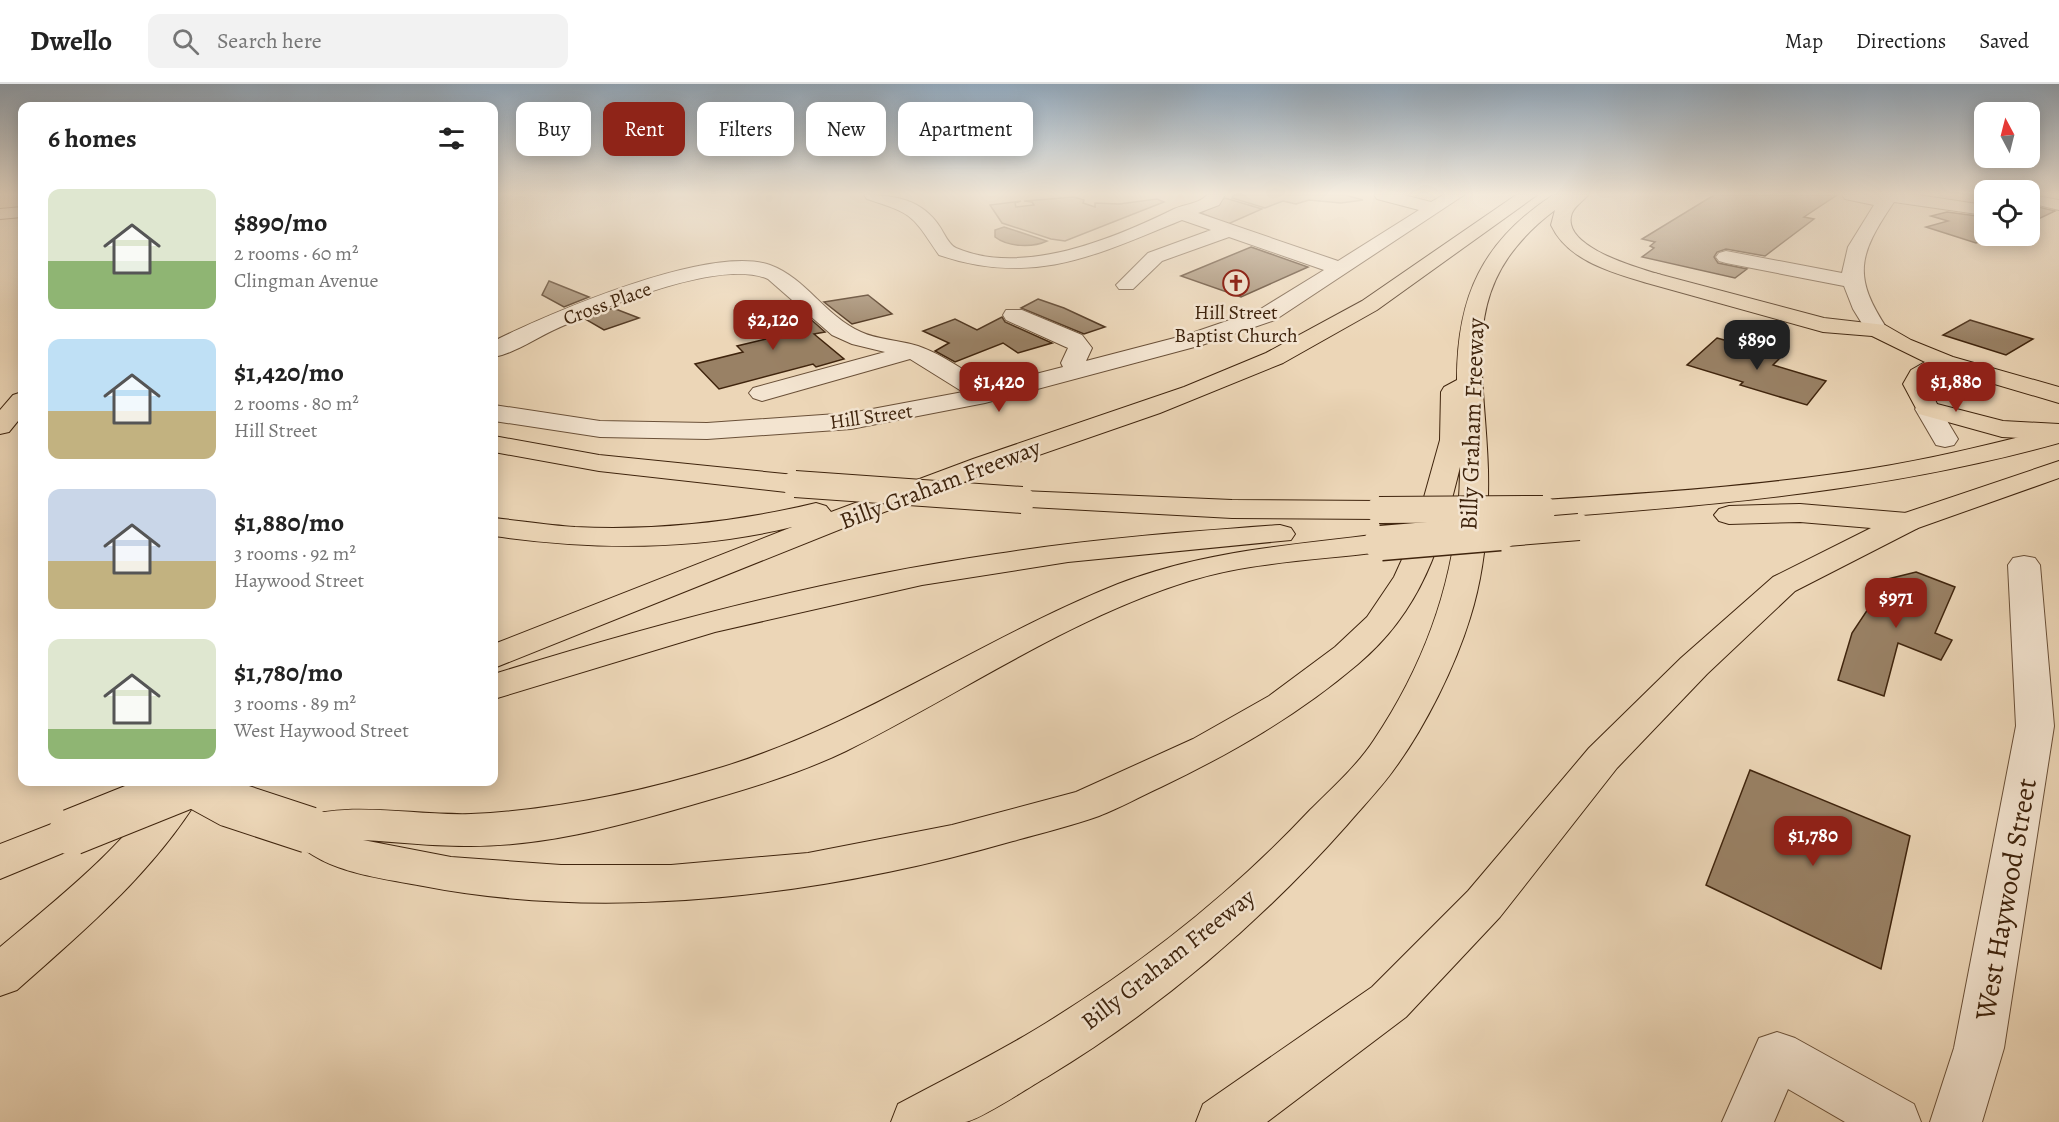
<!DOCTYPE html>
<html lang="en">
<head>
<meta charset="utf-8">
<style>
  body { margin:0; font-family:Alegreya,serif; background:#f2f2f2; color:#222; height:100vh; display:flex; flex-direction:column; font-size:22px; white-space:nowrap }
  * { box-sizing:border-box; margin:0 }
  p { font-size:20px; color:#767676 }
  .icon { flex:none; width:33px; height:33px; fill:none; stroke:currentColor; stroke-width:2; stroke-linecap:round; stroke-linejoin:round }
  .map { position:relative; flex:1; overflow:hidden }
  .side { position:absolute; left:18px; top:18px; width:480px; height:684px; display:flex; flex-direction:column; background:#fff; border-radius:12px; box-shadow:0 3px 15px #0003 }
  .side>* { flex:none }
  .banner { position:absolute; left:516px; top:18px; width:570px; height:54px; display:flex; gap:12px }
  .needle { width:39px; rotate:353deg }
  .tools { position:absolute; left:1974px; top:18px; display:grid; gap:12px }
  .tools a { display:grid; place-items:center; width:66px; height:66px; border-radius:12px; background:#fff; box-shadow:0 3px 15px #0003; font-size:30px }
  .price { position:absolute; translate:-50% -51px; padding:0 14px; border-radius:12px; background:#8f2418; color:#fff; font-size:20px; line-height:39px; filter:drop-shadow(0 2px 3px #0008) }
  .price::after { content:''; position:absolute; left:50%; top:36px; width:18px; height:14px; margin-left:-9px; background:inherit; clip-path:polygon(0 0,100% 0,50% 100%) }
  .price.current { background:#222; color:#fff }
  ul { padding:0; list-style:none }
  li { display:flex; align-items:center; gap:18px; height:150px; padding:0 30px }
  li span { display:grid; place-items:center; flex:none; width:168px; height:120px; border-radius:12px; color:#555 }
  li>.icon { margin-inline-start:auto }
  span .icon { width:72px; height:72px; fill:#fffc; stroke-width:1 }
  li b { font-size:26px }
  h2 { display:flex; justify-content:space-between; align-items:center; height:72px; padding:0 30px; font-size:26px }
  .chip { padding:0 21px; border-radius:12px; background:#fff; box-shadow:0 3px 15px #0003; font-size:21px; line-height:54px }
  .chip.current { background:#8f2418; color:#fff }
  header { display:flex; align-items:center; gap:36px; box-sizing:border-box; height:84px; padding:0 30px; background:#fff; border-bottom:2px solid #e0e0e0 }
  header strong { font-size:28px }
  nav { display:flex; gap:33px; margin-inline-start:auto; font-size:21px }
  .search { width:420px; height:54px; background:#f2f2f2; display:flex; align-items:center; gap:15px; box-sizing:border-box; padding:0 21px; border-radius:12px; color:#767676; font-size:22px }
  .map>svg:first-child { display:block }
  .green { fill:#cfb89a; stroke:#876e54; stroke-width:1.5 }
  .water { fill:#b1997d; stroke:#836a50; stroke-width:1.5 }
  .building { fill:#998165; stroke:#3f240d; stroke-width:1.5 }
  .lines { fill:none; stroke-linecap:round; stroke-linejoin:round }
  .minor-casing { stroke:#6a5038; stroke-width:2 }
  .major-casing { stroke:#3f240d; stroke-width:2 }
  .highway-casing { stroke:#3f240d; stroke-width:2 }
  .minor { fill:#f3e4d0; fill-rule:evenodd }
  .major { fill:#ecd6b7; fill-rule:evenodd }
  .highway { fill:#ecd6b7; fill-rule:evenodd }
  .highway-bridge-far2-casing { stroke:#3f240d; stroke-width:28; stroke-linecap:butt }
  .highway-bridge-far1-casing { stroke:#3f240d; stroke-width:37; stroke-linecap:butt }
  .highway-bridge-casing { stroke:#3f240d; stroke-width:48; stroke-linecap:butt }
  .highway-bridge-far2 { stroke:#ecd6b7; stroke-width:26 }
  .highway-bridge-far1 { stroke:#ecd6b7; stroke-width:34 }
  .highway-bridge { stroke:#ecd6b7; stroke-width:46 }
  .labels { text-anchor:middle; stroke-width:5; stroke-linejoin:round; paint-order:stroke }
  .far-street-label { font-size:20px; fill:#3f240d; stroke:#f3e4d0 }
  .far-poi-label { font-size:20px; fill:#3f240d; stroke:#f3e4d0 }
  .street-label { font-size:24px; fill:#3f240d; stroke:#f3e4d0 }
  .near-street-label { font-size:28px; fill:#3f240d; stroke:#f3e4d0 }
</style>
</head>
<body>
<header>
<strong>Dwello</strong>
<div class="search"><svg class="icon" aria-label="search" viewBox="0 0 24 24"><circle cx="10" cy="10" r="6"/><path d="M15 15l6 6"/></svg>Search here</div>
<nav><a>Map</a><a>Directions</a><a>Saved</a></nav>
</header>
<div class="map">
<svg width="2059" height="1038" viewBox="0 0 2059 1038">
  <rect width="100%" height="100%" fill="#ecd6b7"/>
  <filter id="stains"><feTurbulence type="fractalNoise" baseFrequency=".00333" numOctaves="4"/><feColorMatrix values="0 0 0 0 .2 0 0 0 0 .09 0 0 0 0 .02 0 0 0 .5 -.17"/></filter>
  <radialGradient id="worn" r=".72"><stop offset=".6" stop-color="#630" stop-opacity="0"/><stop offset="1" stop-color="#630" stop-opacity=".3"/></radialGradient>
  <g class="green">
    <path d="M 1233,111 L 1345,111 L 1363,116 L 1341,119 L 1309,116 L 1296,120 L 1283,117 L 1265,124 L 1232,114 Z"/>
    <path d="M 1074,113 L 1084,116 L 1083,119 L 1095,123 L 1095,119 L 1119,120 L 1157,115 L 1164,118 L 1065,157 L 1051,155 L 1002,139 L 990,121 L 1021,117 L 1015,119 L 1016,123 L 1034,121 L 1032,118 L 1024,117 Z"/>
    <path d="M 1225,114 L 1262,125 L 1228,140 L 1201,129 Z"/>
  </g>
  <path class="water" d="M 1004,143 L 1047,157 C 1032,164 1008,163 995,153 L 995,146 Z"/>
  <g class="building">
    <path d="M 1714,111 L 1837,111 L 1804,133 L 1814,135 L 1765,172 L 1726,165 L 1717,168 L 1714,173 L 1718,179 L 1747,185 L 1735,194 L 1642,173 L 1654,164 L 1650,162 L 1655,158 L 1642,155 Z"/>
    <path d="M 2030,121 L 2055,127 L 2030,139 Z"/>
    <path d="M 1947,128 L 1984,133 L 1984,152 L 2001,152 L 1976,159 L 1926,143 L 1948,137 L 1931,132 Z"/>
    <path d="M 1251,163 L 1308,183 L 1241,213 L 1181,192 Z"/>
    <path d="M 549,197 L 589,213 L 564,223 L 542,211 Z"/>
    <path d="M 868,211 L 892,230 L 852,240 L 824,218 Z"/>
    <path d="M 1038,215 L 1064,224 L 1105,243 L 1084,250 L 1021,224 Z"/>
    <path d="M 797,223 L 825,248 L 814,250 L 844,275 L 816,283 L 813,280 L 719,305 L 695,280 L 743,268 L 737,262 L 778,252 L 758,232 Z"/>
    <path d="M 613,224 L 639,234 L 604,246 L 585,235 Z"/>
    <path d="M 1002,233 L 1005,238 L 1052,259 L 1018,269 L 1003,259 L 955,278 L 935,267 L 949,259 L 923,247 L 955,235 L 977,246 Z"/>
    <path d="M 1970,236 L 2033,255 L 2006,271 L 1943,251 Z"/>
    <path d="M 1717,254 L 1782,272 L 1773,281 L 1826,297 L 1807,321 L 1740,301 L 1743,298 L 1687,281 Z"/>
    <path d="M 1916,488 L 1955,503 L 1935,549 L 1952,556 L 1941,576 L 1898,559 L 1884,612 L 1838,596 L 1852,549 L 1888,495 Z"/>
    <path d="M 1750,686 L 1910,752 L 1881,885 L 1706,801 Z"/>
  </g>
  <g class="lines">
    <g class="minor-casing">
      <g id="minor">
        <path d="M 864,111 C 894,111 922,115 940,143 C 944,149 949,161 956,164 C 1023,193 1115,154 1174,125 C 1185,120 1199,120 1207,111 L 1225,111 L 1219,121 L 1198,129 L 1338,177 L 1419,126 L 1377,115 L 1374,111 L 1404,111 L 1431,118 L 1443,111 L 1464,111 L 1275,236 L 1202,261 L 985,319 L 851,345 L 707,355 L 600,353 L 494,337 L 494,321 L 600,337 L 707,339 L 851,329 L 963,308 L 910,275 L 762,317 L 753,314 L 749,309 L 753,304 L 885,268 L 852,260 L 832,251 L 768,195 C 720,174 603,224 556,245 C 536,254 515,269 494,273 L 494,257 C 550,229 710,160 770,181 C 806,194 825,232 861,248 C 878,256 899,256 918,262 C 944,271 966,288 989,302 L 1063,283 L 1061,279 L 1068,264 L 1006,236 L 1003,231 L 1006,226 L 1022,226 L 1082,251 L 1092,264 L 1086,277 L 1186,251 L 1259,226 L 1324,186 L 1229,153 L 1162,177 L 1133,205 L 1119,205 L 1116,201 L 1148,169 L 1211,146 L 1182,136 C 1096,171 1033,203 939,171 C 912,131 914,130 867,115 Z"/>
        <path d="M 1842,111 L 1918,111 L 1984,121 L 1984,131 L 1894,118 C 1858,171 1852,192 1888,246 L 1885,251 L 1869,251 L 1853,225 L 1844,202 L 1726,179 L 1719,177 L 1716,173 L 1719,169 L 1726,167 L 1842,189 L 1848,163 L 1874,121 L 1845,115 Z"/>
        <path d="M 2030,111 L 2059,116 L 2059,126 L 2030,119 Z"/>
        <path d="M 22,123 L 22,133 L 0,135 L 0,125 Z"/>
        <path d="M 1928,317 L 1937,320 L 1958,355 L 1954,361 L 1945,363 L 1936,361 L 1915,325 L 1919,320 Z"/>
        <path d="M 2024,472 L 2035,474 L 2040,481 L 2054,642 L 2004,964 L 1982,1038 L 1930,1038 L 1954,964 L 2016,642 L 2008,481 L 2013,474 Z"/>
        <path d="M 1777,948 L 1795,954 L 1914,1020 L 1921,1038 L 1845,1038 L 1788,1005 L 1774,1038 L 1722,1038 L 1759,954 Z"/>
      </g>
    </g>
    <g class="major-casing">
      <g id="major">
        <path d="M 1654,189 L 1824,234 L 1885,241 L 1911,256 L 1953,273 L 2059,303 L 2059,319 L 1947,286 L 1929,296 L 1928,300 L 1937,320 L 2003,337 L 2059,340 L 2059,356 L 2002,353 L 1919,330 L 1903,300 L 1911,286 L 1925,278 L 1872,252 L 1823,248 L 1647,199 L 1644,195 L 1647,191 Z"/>
        <path d="M 2059,377 L 2059,394 L 1918,444 L 1907,447 L 1896,444 L 1892,438 L 1896,432 Z"/>
      </g>
    </g>
    <g class="highway-casing">
      <g id="highway">
        <path d="M 1516,111 L 1537,111 L 1377,226 L 1283,279 L 1160,329 L 993,387 L 871,433 L 494,584 L 494,560 L 792,443 C 693,467 593,466 494,452 L 494,434 C 521,437 548,441 575,443 C 657,447 737,438 816,419 L 826,422 L 831,428 L 973,375 L 1184,303 L 1266,269 L 1362,217 Z"/>
        <path d="M 1553,111 L 1588,111 C 1583,117 1575,122 1572,129 C 1559,163 1639,184 1661,191 L 1664,195 L 1661,199 L 1647,199 C 1611,188 1568,177 1551,141 L 1555,126 C 1455,202 1485,278 1488,386 C 1489,435 1485,487 1470,534 C 1455,583 1425,643 1395,684 C 1381,704 1363,722 1347,741 C 1261,838 1158,926 1047,993 C 1031,1002 980,1036 965,1038 C 942,1038 914,1038 891,1038 L 898,1020 C 948,993 998,969 1046,939 C 1142,880 1233,808 1310,726 C 1332,704 1357,682 1374,656 C 1429,574 1460,482 1460,383 C 1441,461 1422,526 1358,580 C 1298,631 1232,669 1161,703 C 1141,712 1120,724 1099,732 C 1071,742 1042,749 1013,757 C 830,810 612,839 423,802 C 381,794 310,787 288,746 L 294,735 C 353,716 411,732 471,730 C 556,726 641,708 723,683 C 862,640 983,554 1118,500 C 1202,467 1292,461 1381,450 L 1392,452 L 1396,459 L 1392,466 L 1381,468 C 1318,476 1250,478 1189,497 C 1067,535 959,611 846,667 C 796,691 741,707 688,722 C 616,743 541,763 465,762 C 431,762 397,758 363,756 L 451,773 L 561,781 L 671,781 L 808,769 L 952,741 L 1076,708 L 1193,655 L 1269,612 L 1335,563 L 1367,533 L 1394,493 L 1414,449 L 1440,356 L 1441,308 L 1444,303 L 1457,296 C 1457,212 1482,158 1553,111 Z"/>
        <path d="M 22,308 L 22,332 L 9,348 L 0,350 L 0,326 L 13,311 Z"/>
        <path d="M 2059,343 L 2059,359 C 1890,406 1718,421 1543,434 L 1533,431 L 1528,425 L 1533,419 L 1543,416 C 1652,409 1761,402 1868,385 C 1933,375 1996,359 2059,343 Z"/>
        <path d="M 494,352 L 599,371 L 795,391 L 805,394 L 809,400 L 805,406 L 795,409 L 599,387 L 494,368 Z"/>
        <path d="M 1022,407 L 1232,416 L 1379,417 L 1389,420 L 1394,426 L 1389,432 L 1379,435 L 1232,434 L 1012,422 L 1007,416 L 1012,410 Z"/>
        <path d="M 1800,420 L 1907,429 L 1918,432 L 1922,438 L 1918,444 L 1795,507 L 1707,590 L 1617,684 L 1500,833 L 1406,933 L 1267,1038 L 1196,1038 L 1203,1020 L 1372,903 L 1468,807 L 1589,664 L 1681,574 L 1773,493 L 1871,444 L 1800,438 L 1729,440 L 1719,437 L 1714,431 L 1719,425 L 1729,422 Z"/>
        <path d="M 1280,441 L 1291,444 L 1295,450 L 1291,456 L 1068,478 L 922,501 L 715,548 L 494,615 L 494,590 C 658,539 825,495 996,470 C 1090,455 1185,448 1280,441 Z"/>
        <path d="M 167,698 L 208,698 C 161,782 88,843 17,906 L 0,912 L 0,863 C 61,812 123,763 167,698 Z"/>
        <path d="M 72,732 L 87,737 L 93,748 L 87,759 L 0,795 L 0,760 Z"/>
      </g>
    </g>
    <use href="#minor" class="minor"/>
    <use href="#major" class="major"/>
    <use href="#highway" class="highway"/>
    <g class="highway-bridge-far2-casing">
      <g id="highway-bridge-far2">
        <path d="M 795,400 L 1022,416"/>
        <path d="M 1379,426 L 1543,425"/>
        <path d="M 1482,451 L 1579,443"/>
      </g>
    </g>
    <g class="highway-bridge-far1-casing">
      <g id="highway-bridge-far1">
        <path d="M 1381,459 L 1500,449"/>
        <path d="M 189,698 L 201,705"/>
        <path d="M 180,705 L 197,698"/>
      </g>
    </g>
    <g class="highway-bridge-casing">
      <g id="highway-bridge">
        <path d="M 199,703 L 230,720 L 309,746"/>
        <path d="M 72,748 L 184,703"/>
      </g>
    </g>
    <use href="#highway-bridge-far2" class="highway-bridge-far2"/>
    <use href="#highway-bridge-far1" class="highway-bridge-far1"/>
    <use href="#highway-bridge" class="highway-bridge"/>
  </g>
  <linearGradient id="sky" x2="0" y2="1"><stop stop-color="#92a9bd"/><stop offset="0.43" stop-color="#f6eddf"/><stop offset="1" stop-color="#f6eddf" stop-opacity="0"/></linearGradient>
  <rect width="2059" height="256" fill="url(#sky)"/>
  <defs>
    <g id="church-ring" transform="scale(1.35)"><circle r="9.5" fill="#f3e4d0" stroke="#8f2418" stroke-width="1.5"/><path d="M-1.2-6h2.4v3.5h3.3v2.4h-3.3V6h-2.4V-.1h-3.3v-2.4h3.3Z" fill="#8f2418"/></g>
  </defs>
  <g fill-rule="evenodd">
    <use href="#church-ring" x="1236" y="199"/>
  </g>
  <g class="labels">
    <g class="far-street-label">
      <text transform="translate(607 219) rotate(-20)" y="7">Cross Place</text>
      <text transform="translate(871 332) rotate(-8)" y="7">Hill Street</text>
    </g>
    <g class="far-poi-label">
      <text x="1236" y="235">Hill Street<tspan x="1236" dy="23">Baptist Church</tspan></text>
    </g>
    <g class="street-label">
      <text transform="translate(1472 340) rotate(-88)" y="8">Billy Graham Freeway</text>
      <text transform="translate(940 400) rotate(-21)" y="8">Billy Graham Freeway</text>
      <text transform="translate(1168 875) rotate(-38)" y="8">Billy Graham Freeway</text>
    </g>
    <g class="near-street-label">
      <text transform="translate(2005 815) rotate(-80)" y="10">West Haywood Street</text>
    </g>
  </g>
  <rect width="100%" height="100%" filter="url(#stains)"/>
  <rect width="100%" height="100%" fill="url(#worn)"/>
</svg>
<div class="tools">
<a><svg class="needle" viewBox="-14 -14 28 28"><path d="M0-13l5 13h-10z" fill="#e53935"/><path d="M0 13l5-13h-10z" fill="#767676"/></svg></a>
<a><svg class="icon" aria-label="locate" viewBox="0 0 24 24"><circle cx="12" cy="12" r="6"/><path d="M12 2v4M12 18v4M2 12h4M18 12h4"/></svg></a>
</div>
<b class="price" style="left:773px;top:267px">$2,120</b>
<b class="price current" style="left:1757px;top:287px">$890</b>
<b class="price" style="left:999px;top:329px">$1,420</b>
<b class="price" style="left:1956px;top:329px">$1,880</b>
<b class="price" style="left:1896px;top:545px">$971</b>
<b class="price" style="left:1813px;top:783px">$1,780</b>
<div class="banner">
<a class="chip">Buy</a>
<a class="chip current">Rent</a>
<a class="chip">Filters</a>
<a class="chip">New</a>
<a class="chip">Apartment</a>
</div>
<section class="side">
<h2>6 homes<svg class="icon" aria-label="filters" viewBox="0 0 24 24"><path d="M4 7h16M4 17h16"/><circle cx="9" cy="7" r="2"/><circle cx="15" cy="17" r="2"/></svg></h2>
<ul>
<li><span style="background:linear-gradient(#dfe7d0 60%,#8fb573 0)"><svg class="icon" aria-label="home" viewBox="0 0 24 24"><path d="M3 11l9-7 9 7M6 9v11h12V9"/></svg></span><div><b>$890/mo</b><p>2 rooms · 60 m²</p><p>Clingman Avenue</p></div></li>
<li><span style="background:linear-gradient(#bfe0f5 60%,#c2b280 0)"><svg class="icon" aria-label="home" viewBox="0 0 24 24"><path d="M3 11l9-7 9 7M6 9v11h12V9"/></svg></span><div><b>$1,420/mo</b><p>2 rooms · 80 m²</p><p>Hill Street</p></div></li>
<li><span style="background:linear-gradient(#c9d6e8 60%,#c2b280 0)"><svg class="icon" aria-label="home" viewBox="0 0 24 24"><path d="M3 11l9-7 9 7M6 9v11h12V9"/></svg></span><div><b>$1,880/mo</b><p>3 rooms · 92 m²</p><p>Haywood Street</p></div></li>
<li><span style="background:linear-gradient(#dfe7d0 75%,#8fb573 0)"><svg class="icon" aria-label="home" viewBox="0 0 24 24"><path d="M3 11l9-7 9 7M6 9v11h12V9"/></svg></span><div><b>$1,780/mo</b><p>3 rooms · 89 m²</p><p>West Haywood Street</p></div></li>
</ul>
</section>
</div>
</body>
</html>
